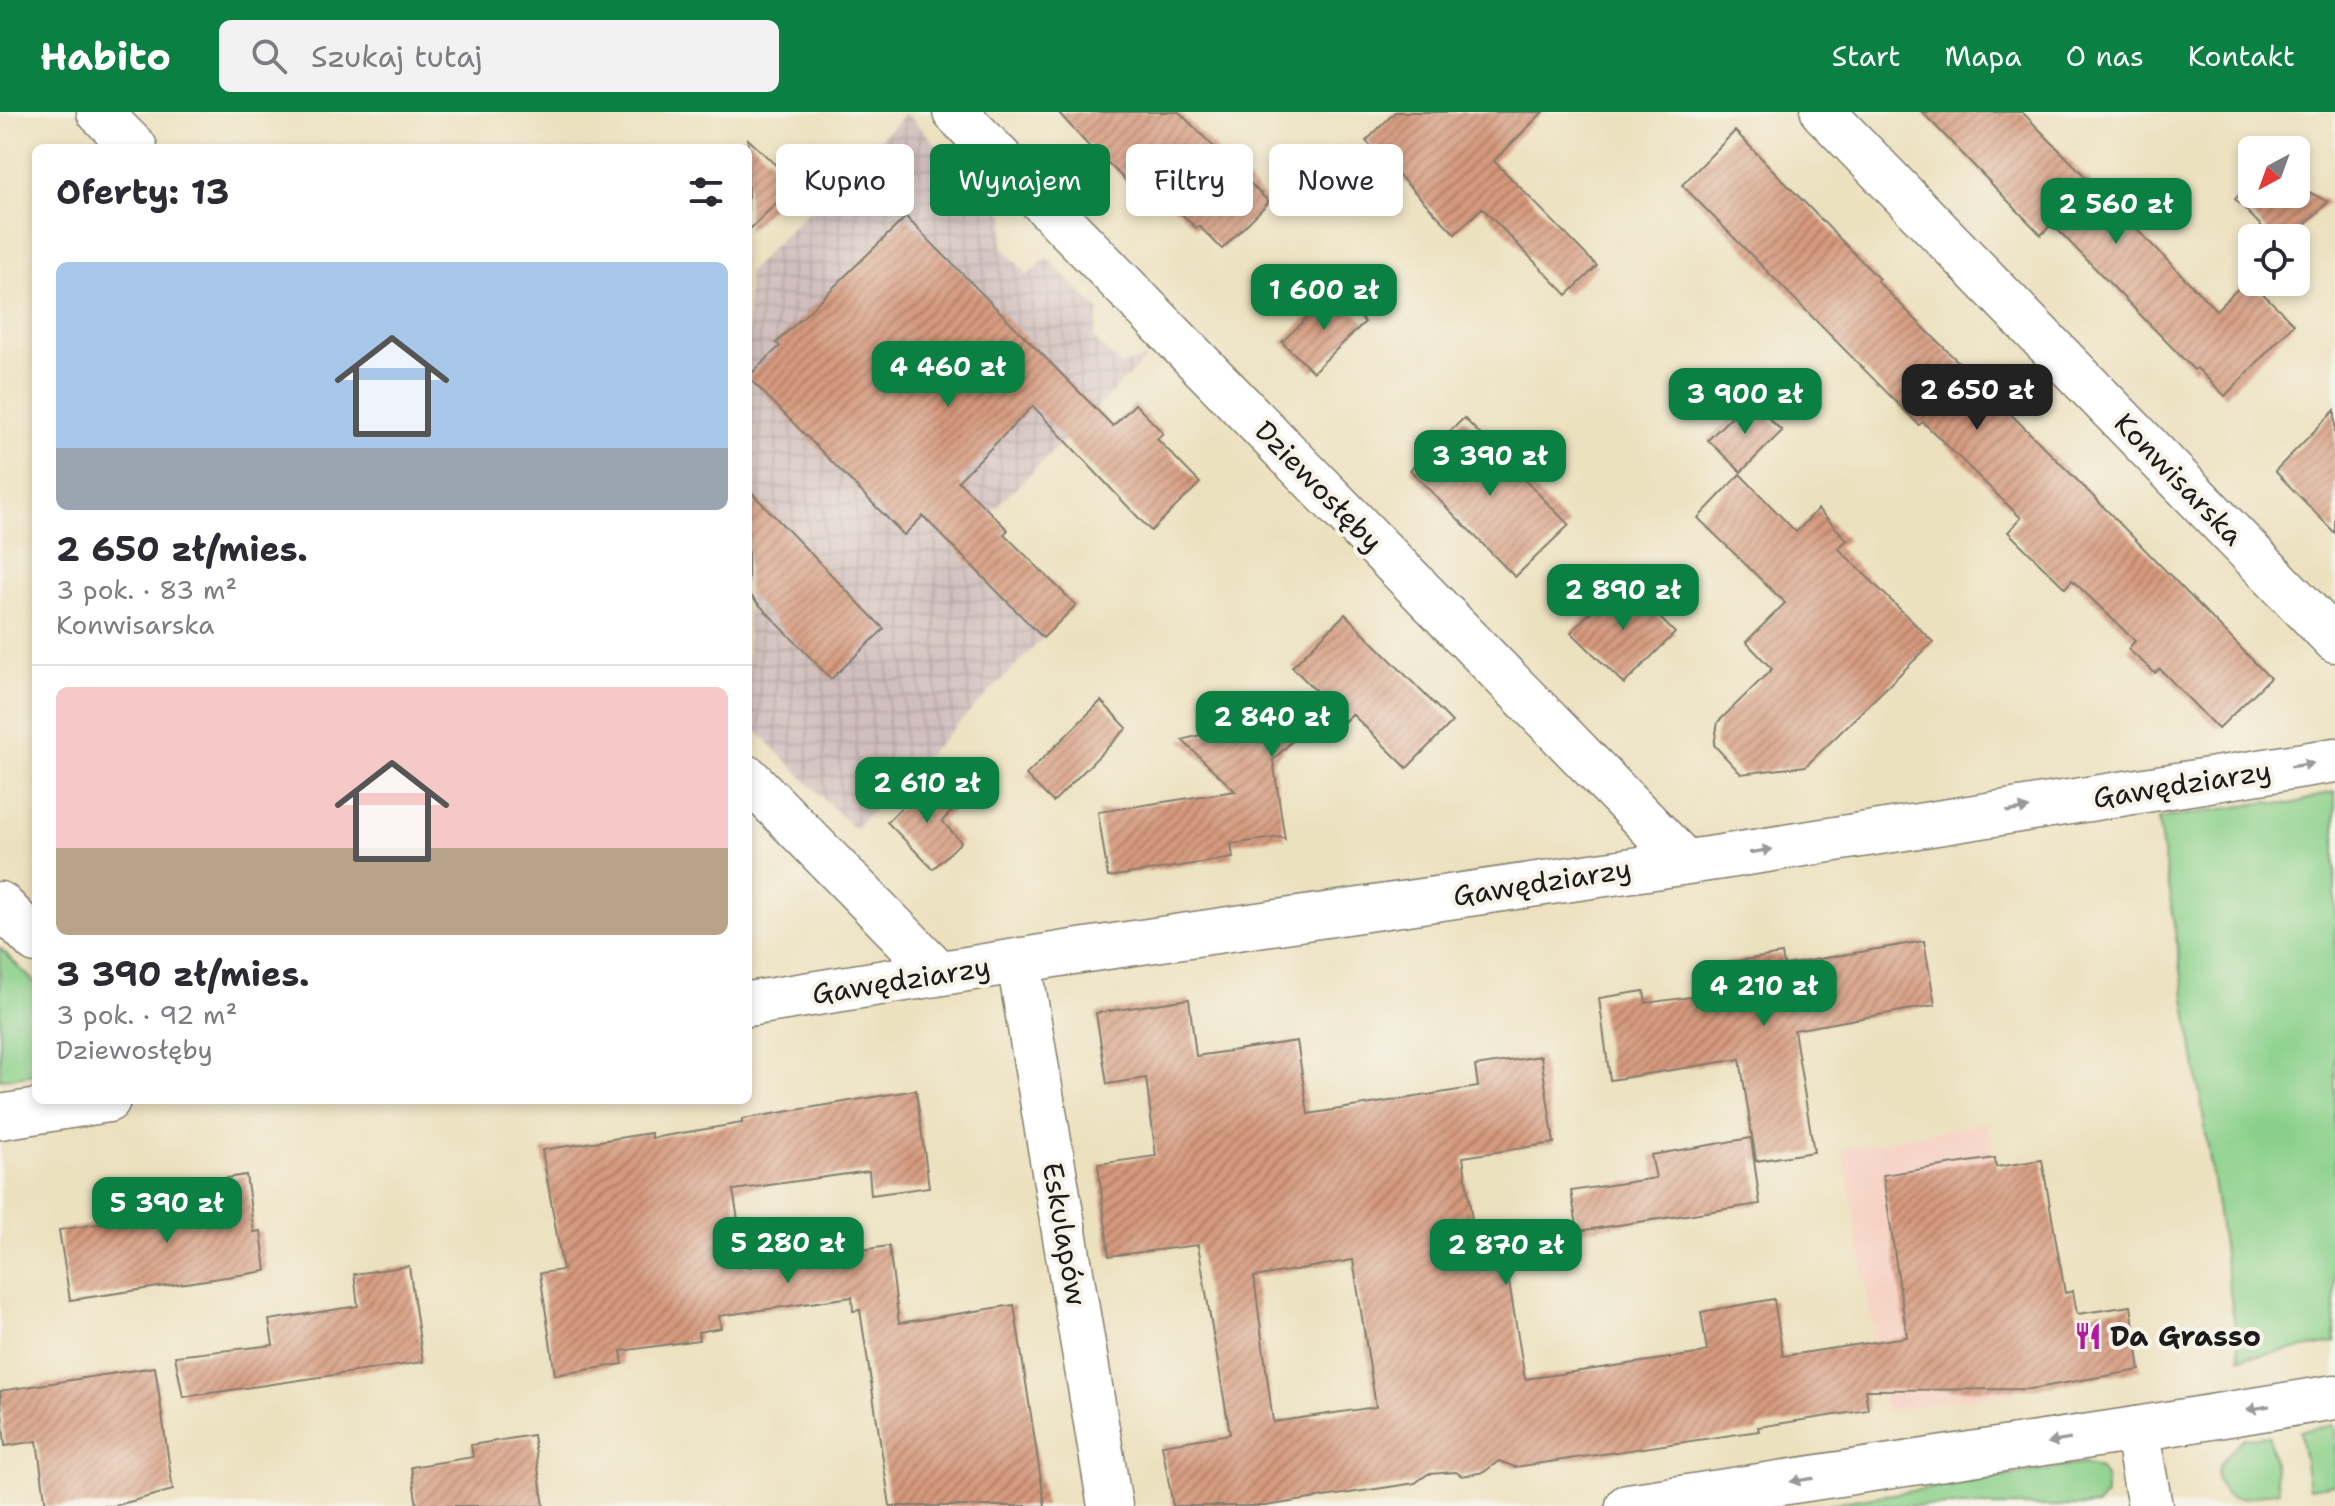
<!DOCTYPE html>
<html lang="pl">
<head>
<meta charset="utf-8">
<style>
  body { margin:0; font-family:"Shantell Sans",sans-serif; background:#f2f2f3; color:#2b2b33; height:100vh; display:flex; flex-direction:column; font-size:30px; white-space:nowrap }
  * { box-sizing:border-box; margin:0 }
  p { font-size:26px; color:#7c7c81 }
  .icon { flex:none; width:44px; height:44px; fill:none; stroke:currentColor; stroke-width:2; stroke-linecap:round; stroke-linejoin:round }
  .map { position:relative; flex:1; overflow:hidden }
  .panel { position:absolute; left:32px; top:32px; width:720px; height:960px; display:flex; flex-direction:column; background:#fff; border-radius:12px; box-shadow:0 4px 12px #0003 }
  .panel>* { flex:none }
  .banner { position:absolute; left:776px; top:32px; width:760px; height:72px; display:flex; gap:16px }
  .needle { width:52px; rotate:221deg }
  .controls { position:absolute; left:2238px; top:24px; display:grid; gap:16px }
  .controls a { display:grid; place-items:center; width:72px; height:72px; border-radius:12px; background:#fff; box-shadow:0 4px 12px #0003; font-size:40px }
  .price { position:absolute; translate:-50% -68px; padding:0 18px; border-radius:16px; background:#0b8043; color:#fff; font-size:26px; line-height:52px; filter:drop-shadow(0 2px 4px #0008) }
  .price::after { content:''; position:absolute; left:50%; top:48px; width:24px; height:18px; margin-left:-12px; background:inherit; clip-path:polygon(0 0,100% 0,50% 100%) }
  .price.active { background:#222; color:#fff }
  ul { padding:0; list-style:none }
  li { display:grid; align-content:center; gap:16px; height:424px; padding:0 24px }
  li+li { border-top:2px solid #e1e1e2 }
  li span { display:grid; place-items:center; height:248px; border-radius:12px; color:#555 }
  li>.icon { margin-inline-start:auto }
  span .icon { width:144px; height:144px; fill:#fffc; stroke-width:1 }
  li b { font-size:34px }
  h2 { display:flex; justify-content:space-between; align-items:center; height:96px; padding:0 24px; font-size:34px }
  .chip { padding:0 28px; border-radius:12px; background:#fff; box-shadow:0 4px 12px #0003; font-size:28px; line-height:72px }
  .chip.active { background:#0b8043; color:#fff }
  header { display:flex; align-items:center; gap:48px; box-sizing:border-box; height:112px; padding:0 40px; background:#0b8043; color:#fff }
  header strong { font-size:38px }
  nav { display:flex; gap:44px; margin-inline-start:auto; font-size:28px }
  .search { width:560px; height:72px; background:#f2f2f3; display:flex; align-items:center; gap:20px; box-sizing:border-box; padding:0 28px; border-radius:12px; color:#7c7c81; font-size:30px }
  .map>svg:first-child { display:block }
  .built { fill:#f6d2c4 }
  .industrial { fill:url(#industrial-grid) }
  .green { fill:#8ad08a; stroke:#537653; stroke-width:2 }
  .building { fill:url(#building-hatch); fill-rule:evenodd }
  .lines { fill:none; stroke-linecap:round; stroke-linejoin:round }
  .street-casing { stroke:#847e6e; stroke-width:47 }
  .secondary-casing { stroke:#847e6e; stroke-width:47 }
  .street { stroke:#fff; stroke-width:44 }
  .secondary { stroke:#fff; stroke-width:44 }
  .oneway { fill:#999 }
  .labels { text-anchor:middle; stroke-width:8; stroke-linejoin:round; paint-order:stroke }
  .street-label { font-size:28px; fill:#1c1c1c; stroke:#f7f3e8 }
  .poi-label { font-size:28px; font-weight:bold; fill:#1c1c1c; stroke:#f7f3e8; text-anchor:start }
</style>
</head>
<body>
<header>
<strong>Habito</strong>
<div class="search"><svg class="icon" aria-label="search" viewBox="0 0 24 24"><circle cx="10" cy="10" r="6"/><path d="M15 15l6 6"/></svg>Szukaj tutaj</div>
<nav><a>Start</a><a>Mapa</a><a>O nas</a><a>Kontakt</a></nav>
</header>
<div class="map">
<svg width="2335" height="1394" viewBox="0 0 2335 1394">
  <defs>
    <pattern id="industrial-grid" width="8" height="8" patternUnits="userSpaceOnUse" patternTransform="scale(2)"><rect width="8" height="8" fill="#d1bfbe"/><path d="M0 4h8M4 0v8" fill="none" stroke="#b3a4a3"/></pattern>
    <pattern id="building-hatch" width="6" height="6" patternUnits="userSpaceOnUse" patternTransform="scale(2)"><rect width="6" height="6" fill="#d5997d"/><path d="M-1 1l2-2M0 6l6-6M5 7l2-2" fill="none" stroke="#ac7c66"/></pattern>
  </defs>
  <rect width="100%" height="100%" fill="#f7f3e8"/>
  <filter id="ink" filterUnits="userSpaceOnUse"><feTurbulence type="fractalNoise" baseFrequency=".0125" numOctaves="2"/><feDisplacementMap in="SourceGraphic" scale="16" xChannelSelector="R" yChannelSelector="G"/><feConvolveMatrix kernelMatrix="1 2 1 2 8 2 1 2 1" color-interpolation-filters="sRGB"/></filter>
  <filter id="wash" filterUnits="userSpaceOnUse"><feTurbulence type="fractalNoise" baseFrequency=".006" numOctaves="4" result="noise"/><feDisplacementMap in="SourceGraphic" scale="32" xChannelSelector="R" yChannelSelector="G"/><feGaussianBlur stdDeviation="1.8" result="paint"/><feColorMatrix in="noise" values="0 0 0 0 0 0 0 0 0 0 0 0 0 0 0 0 0 1.4 0 .05"/><feComposite in="paint" operator="in"/></filter>
  <g filter="url(#wash)">
    <rect width="100%" height="100%" fill="#ece1bf"/>
    <path class="built" d="M 1989,1010 L 2030,1277 L 1886,1299 L 1843,1037 Z"/>
    <path class="industrial" d="M 906,1 L 1006,103 L 1002,135 L 1028,163 L 1047,146 L 1099,199 L 1094,227 L 1120,253 L 1146,247 L 954,437 L 1043,526 L 854,717 L 748,610 L 748,160 Z"/>
    <g class="green">
      <path d="M 2335,680 L 2335,1231 L 2240,1246 L 2158,707 L 2268,690 C 2292,698 2311,683 2335,680 Z"/>
      <path d="M 0,836 L 36,872 L 36,962 L 0,967 Z"/>
      <path d="M 2335,1313 L 2335,1372 L 2309,1376 L 2300,1319 Z"/>
      <path d="M 2269,1324 L 2279,1379 C 2266,1381 2247,1388 2234,1386 C 2227,1385 2223,1380 2220,1374 C 2209,1357 2232,1337 2244,1326 Z"/>
      <path d="M 2084,1352 L 2100,1357 L 2106,1367 L 2106,1383 L 2096,1394 L 1815,1394 Z"/>
    </g>
    <g id="blocks">
      <g class="building">
        <path d="M 1058,0 L 1179,0 L 1269,90 L 1222,137 L 1199,114 L 1196,116 L 1138,59 L 1127,70 L 1107,50 L 1105,52 Z"/>
        <path d="M 1395,0 L 1543,0 L 1494,49 L 1597,154 L 1567,183 L 1482,96 L 1455,122 L 1366,29 Z"/>
        <path d="M 1922,0 L 2022,0 L 2216,198 L 2248,167 L 2294,212 L 2225,284 L 2197,256 L 2194,258 L 2052,112 L 2041,123 Z"/>
        <path d="M 1735,19 L 1879,167 L 1877,169 L 2090,381 L 2270,566 L 2218,617 L 2160,557 L 2155,561 L 2128,537 L 2135,529 L 2072,468 L 2065,476 L 2008,420 L 2021,406 L 1923,310 L 1919,313 L 1682,73 Z"/>
        <path d="M 748,27 L 796,72 L 748,119 Z"/>
        <path d="M 2252,70 L 2252,82 L 2296,82 L 2296,73 L 2328,90 L 2291,126 L 2273,126 L 2235,87 Z"/>
        <path d="M 906,105 L 1113,314 L 1135,292 L 1163,321 L 1157,327 L 1200,371 L 1151,419 L 1033,294 L 958,369 L 1008,418 L 1004,422 L 1076,493 L 1043,526 L 923,404 L 904,423 L 748,265 L 780,234 L 776,231 Z"/>
        <path d="M 1334,179 L 1365,210 L 1313,260 L 1282,230 Z"/>
        <path d="M 1749,287 L 1782,319 L 1741,360 L 1708,328 Z"/>
        <path d="M 2335,298 L 2335,421 L 2275,359 Z"/>
        <path d="M 1464,306 L 1569,413 L 1515,465 L 1410,358 Z"/>
        <path d="M 1740,362 L 1796,420 L 1818,397 L 1847,428 L 1838,436 L 1933,530 L 1806,654 L 1741,662 L 1714,633 L 1718,610 L 1772,557 L 1746,530 L 1785,491 L 1698,406 Z"/>
        <path d="M 748,377 L 884,517 L 831,567 L 748,481 Z"/>
        <path d="M 1622,467 L 1675,521 L 1624,572 L 1571,520 Z"/>
        <path d="M 1345,502 L 1452,610 L 1407,656 L 1352,602 L 1345,609 L 1329,592 L 1273,648 L 1285,728 L 1281,725 L 1231,732 L 1233,746 L 1108,765 L 1098,700 L 1235,679 L 1182,628 L 1325,588 L 1292,555 Z"/>
        <path d="M 1101,589 L 1127,616 L 1053,690 L 1026,663 Z"/>
        <path d="M 929,668 L 956,695 L 942,709 L 961,730 L 933,757 L 887,710 Z"/>
        <path d="M 1924,829 L 1935,893 L 1794,918 L 1814,1040 L 1756,1049 L 1740,947 L 1610,968 L 1599,886 L 1644,879 L 1646,891 L 1729,880 L 1724,851 L 1782,842 L 1784,853 Z"/>
        <path d="M 1189,887 L 1196,944 L 1297,929 L 1308,1002 L 1478,975 L 1475,954 L 1541,944 L 1554,1031 L 1463,1045 L 1479,1157 L 1506,1152 L 1525,1267 L 1697,1242 L 1707,1239 L 1701,1200 L 1774,1187 L 1783,1244 L 1907,1225 L 1883,1063 L 1995,1046 L 1996,1055 L 2042,1048 L 2065,1181 L 2073,1179 L 2077,1202 L 2131,1194 L 2140,1258 L 2031,1277 L 1865,1278 L 1868,1298 L 1758,1315 L 1759,1319 L 1515,1355 L 1499,1349 L 1484,1360 L 1462,1364 L 1456,1360 L 1428,1362 L 1415,1371 L 1265,1394 L 1173,1394 L 1162,1333 L 1230,1322 L 1198,1133 L 1109,1144 L 1098,1052 L 1156,1044 L 1146,966 L 1107,972 L 1096,901 ZM 1353,1148 L 1376,1295 L 1273,1310 L 1254,1165 Z"/>
        <path d="M 916,978 L 929,1075 L 871,1083 L 869,1059 L 733,1078 L 746,1155 L 889,1134 L 899,1211 L 1014,1193 L 1045,1394 L 890,1394 L 860,1198 L 853,1199 L 852,1185 L 719,1204 L 721,1216 L 698,1220 L 699,1228 L 621,1239 L 623,1252 L 555,1263 L 540,1161 L 563,1158 L 542,1038 L 651,1021 L 652,1026 L 742,1011 L 742,1007 Z"/>
        <path d="M 1751,1026 L 1760,1092 L 1578,1119 L 1571,1079 L 1656,1066 L 1651,1043 Z"/>
        <path d="M 246,1063 L 254,1120 L 261,1119 L 266,1159 L 70,1188 L 59,1118 L 188,1098 L 184,1073 Z"/>
        <path d="M 409,1154 L 423,1250 L 183,1285 L 175,1244 L 273,1233 L 269,1208 L 358,1194 L 354,1162 Z"/>
        <path d="M 155,1255 L 173,1378 L 114,1394 L 46,1394 L 37,1329 L 5,1334 L 0,1279 Z"/>
        <path d="M 533,1323 L 544,1394 L 417,1394 L 411,1355 L 473,1345 L 471,1333 Z"/>
      </g>
    </g>
  </g>
  <g filter="url(#ink)">
    <use href="#blocks" fill-opacity="0" stroke="#847e6e" stroke-width="2"/>
    <g class="lines">
      <g class="street-casing">
        <g id="street">
          <path d="M 99,0 L 135,36"/>
          <path d="M 955,0 L 1683,748"/>
          <path d="M 1823,0 L 2335,528"/>
          <path d="M 748,666 L 939,861"/>
          <path d="M 0,792 L 36,829"/>
          <path d="M 1019,850 L 1110,1394"/>
          <path d="M 748,892 L 1073,840 L 1722,745 L 2335,648"/>
          <path d="M 0,1005 L 108,988"/>
        </g>
      </g>
      <g class="secondary-casing">
        <g id="secondary">
          <path d="M 2136,1317 L 2150,1394"/>
          <path d="M 1628,1394 L 2136,1317 L 2335,1285"/>
        </g>
      </g>
      <use href="#street" class="street"/>
      <use href="#secondary" class="secondary"/>
    </g>
    <defs><path id="oneway-solid" d="M-6-.8H1V-3.2L6.5 0L1 3.2V.8H-6Z" transform="scale(2)"/></defs>
    <g class="oneway">
      <use href="#oneway-solid" transform="translate(2302 653) rotate(-9)"/>
      <use href="#oneway-solid" transform="translate(2018 698) rotate(-9)"/>
      <use href="#oneway-solid" transform="translate(1761 739) rotate(-9)"/>
      <use href="#oneway-solid" transform="translate(2258 1296) rotate(170)"/>
      <use href="#oneway-solid" transform="translate(2059 1329) rotate(171)"/>
      <use href="#oneway-solid" transform="translate(1802 1368) rotate(171)"/>
    </g>
  </g>
  <defs>
    <g id="restaurant-bare" transform="scale(2.16)"><path d="M-5-6h1v4h1v-4h1v4h1v-4h1v5L-1.5 .5V6h-2V.5L-5-1ZM5-6V6H3V1.5H1.5Q1.5-4 5-6Z" fill="#b5179e" stroke="#f7f3e8" stroke-width="2.5" paint-order="stroke"/></g>
  </defs>
  <g fill-rule="evenodd">
    <use href="#restaurant-bare" x="2088" y="1224"/>
  </g>
  <g class="labels">
    <g class="street-label">
      <text transform="translate(2179 367) rotate(46)" y="10">Konwisarska</text>
      <text transform="translate(1319 374) rotate(46)" y="10">Dziewosłęby</text>
      <text transform="translate(2182 672) rotate(-9)" y="10">Gawędziarzy</text>
      <text transform="translate(1542 770) rotate(-9)" y="10">Gawędziarzy</text>
      <text transform="translate(901 868) rotate(-9)" y="10">Gawędziarzy</text>
      <text transform="translate(1065 1122) rotate(80)" y="10">Eskulapów</text>
    </g>
    <g class="poi-label">
      <text x="2110" y="1234">Da Grasso</text>
    </g>
  </g>
</svg>
<div class="controls">
<a><svg class="needle" viewBox="-14 -14 28 28"><path d="M0-13l5 13h-10z" fill="#e53935"/><path d="M0 13l5-13h-10z" fill="#7c7c81"/></svg></a>
<a><svg class="icon" aria-label="locate" viewBox="0 0 24 24"><circle cx="12" cy="12" r="6"/><path d="M12 2v4M12 18v4M2 12h4M18 12h4"/></svg></a>
</div>
<b class="price" style="left:2116px;top:134px">2 560 zł</b>
<b class="price" style="left:1324px;top:220px">1 600 zł</b>
<b class="price" style="left:948px;top:297px">4 460 zł</b>
<b class="price active" style="left:1977px;top:320px">2 650 zł</b>
<b class="price" style="left:1745px;top:324px">3 900 zł</b>
<b class="price" style="left:1490px;top:386px">3 390 zł</b>
<b class="price" style="left:1623px;top:520px">2 890 zł</b>
<b class="price" style="left:1272px;top:647px">2 840 zł</b>
<b class="price" style="left:927px;top:713px">2 610 zł</b>
<b class="price" style="left:1764px;top:916px">4 210 zł</b>
<b class="price" style="left:167px;top:1133px">5 390 zł</b>
<b class="price" style="left:788px;top:1173px">5 280 zł</b>
<b class="price" style="left:1506px;top:1175px">2 870 zł</b>
<div class="banner">
<a class="chip">Kupno</a>
<a class="chip active">Wynajem</a>
<a class="chip">Filtry</a>
<a class="chip">Nowe</a>
</div>
<section class="panel">
<h2>Oferty: 13<svg class="icon" aria-label="filters" viewBox="0 0 24 24"><path d="M4 7h16M4 17h16"/><circle cx="9" cy="7" r="2"/><circle cx="15" cy="17" r="2"/></svg></h2>
<ul>
<li><span style="background:linear-gradient(#a9c7e8 75%,#9aa5b1 0)"><svg class="icon" aria-label="home" viewBox="0 0 24 24"><path d="M3 11l9-7 9 7M6 9v11h12V9"/></svg></span><div><b>2 650 zł/mies.</b><p>3 pok. · 83 m²</p><p>Konwisarska</p></div></li>
<li><span style="background:linear-gradient(#f6c9c9 65%,#b9a48a 0)"><svg class="icon" aria-label="home" viewBox="0 0 24 24"><path d="M3 11l9-7 9 7M6 9v11h12V9"/></svg></span><div><b>3 390 zł/mies.</b><p>3 pok. · 92 m²</p><p>Dziewosłęby</p></div></li>
</ul>
</section>
</div>
</body>
</html>
